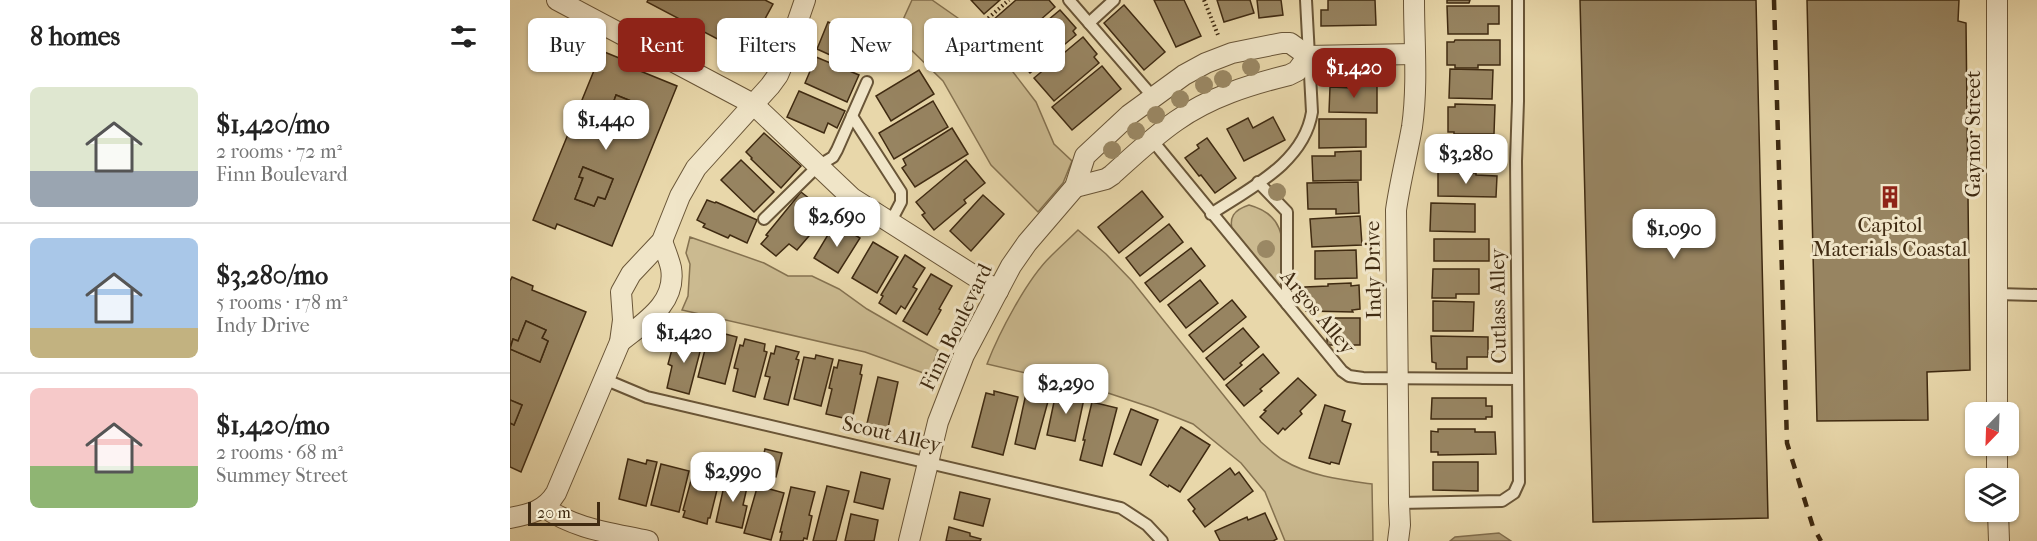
<!DOCTYPE html>
<html lang="en">
<head>
<meta charset="utf-8">
<style>
  body { margin:0; font-family:"IM FELL French Canon",serif; background:#f2f2f2; color:#222; height:100vh; display:flex; flex-direction:column; font-size:22px; white-space:nowrap }
  * { box-sizing:border-box; margin:0 }
  p { font-size:20px; color:#767676 }
  .icon { flex:none; width:33px; height:33px; fill:none; stroke:currentColor; stroke-width:2; stroke-linecap:round; stroke-linejoin:round }
  .map { position:relative; flex:1; overflow:hidden }
  .details { display:flex; flex-direction:column; background:#fff; width:510px }
  .details>* { flex:none }
  .guide { position:absolute; left:18px; top:18px; width:570px; height:54px; display:flex; gap:12px }
  .needle { width:39px; rotate:203deg }
  .buttons { position:absolute; left:1455px; top:402px; display:grid; gap:12px }
  .buttons a { display:grid; place-items:center; width:54px; height:54px; border-radius:9px; background:#fff; box-shadow:0 2px 4px #0004; font-size:30px }
  .scale { position:absolute; left:18px; bottom:15px; width:72px; box-sizing:border-box; padding-left:6px; border:3px solid #3f2a11; border-top:0; font-size:16px; line-height:21px; white-space:nowrap; color:#3f2a11; -webkit-text-stroke:4px #f0e5c8; paint-order:stroke }
  .price { position:absolute; translate:-50% -51px; padding:0 14px; border-radius:12px; background:#fff; color:#222; font-size:20px; line-height:39px; filter:drop-shadow(0 2px 3px #0008) }
  .price::after { content:''; position:absolute; left:50%; top:36px; width:18px; height:14px; margin-left:-9px; background:inherit; clip-path:polygon(0 0,100% 0,50% 100%) }
  .price.active { background:#8f2418; color:#fff }
  ul { padding:0; list-style:none }
  li { display:flex; align-items:center; gap:18px; height:150px; padding:0 30px }
  li+li { border-top:2px solid #e0e0e0 }
  li span { display:grid; place-items:center; flex:none; width:168px; height:120px; border-radius:9px; color:#555 }
  li>.icon { margin-inline-start:auto }
  span .icon { width:72px; height:72px; fill:#fffc; stroke-width:1 }
  li b { font-size:26px }
  h2 { display:flex; justify-content:space-between; align-items:center; height:72px; padding:0 30px; font-size:26px }
  .tag { padding:0 21px; border-radius:9px; background:#fff; box-shadow:0 2px 4px #0004; font-size:21px; line-height:54px }
  .tag.active { background:#8f2418; color:#fff }
  main { display:flex; flex:1; min-height:0 }
  .map>svg:first-child { display:block }
  .green { fill:#cbba90; stroke:#857250; stroke-width:1.5 }
  .water { fill:#af9c76; stroke:#826e4e; stroke-width:1.5 }
  .building { fill:#978461; stroke:#3f2a11; stroke-width:1.5; fill-rule:evenodd }
  .lines { fill:none; stroke-linecap:round; stroke-linejoin:round }
  .service-casing { stroke:#695537; stroke-width:14 }
  .minor-casing { stroke:#695537; stroke-width:22 }
  .path { stroke:#3f2a11; stroke-width:4; stroke-dasharray:1.5 3; stroke-linecap:butt }
  .service { stroke:#f0e5c8; stroke-width:10 }
  .minor { stroke:#f0e5c8; stroke-width:20 }
  .rail { stroke:#3f2a11; stroke-width:4.5; stroke-dasharray:10 10; stroke-linecap:butt }
  .tree { fill:#9a8864 }
  .labels { text-anchor:middle; stroke-width:6; stroke-linejoin:round; paint-order:stroke }
  .street-label { font-size:21px; fill:#3f2a11; stroke:#f0e5c8 }
  .poi-label { font-size:21px; fill:#3f2a11; stroke:#f0e5c8 }
</style>
</head>
<body>
<main>
<section class="details">
<h2>8 homes<svg class="icon" aria-label="filters" viewBox="0 0 24 24"><path d="M4 7h16M4 17h16"/><circle cx="9" cy="7" r="2"/><circle cx="15" cy="17" r="2"/></svg></h2>
<ul>
<li><span style="background:linear-gradient(#dfe7d0 70%,#9aa5b1 0)"><svg class="icon" aria-label="home" viewBox="0 0 24 24"><path d="M3 11l9-7 9 7M6 9v11h12V9"/></svg></span><div><b>$1,420/mo</b><p>2 rooms · 72 m²</p><p>Finn Boulevard</p></div></li>
<li><span style="background:linear-gradient(#a9c7e8 75%,#c2b280 0)"><svg class="icon" aria-label="home" viewBox="0 0 24 24"><path d="M3 11l9-7 9 7M6 9v11h12V9"/></svg></span><div><b>$3,280/mo</b><p>5 rooms · 178 m²</p><p>Indy Drive</p></div></li>
<li><span style="background:linear-gradient(#f6c9c9 65%,#8fb573 0)"><svg class="icon" aria-label="home" viewBox="0 0 24 24"><path d="M3 11l9-7 9 7M6 9v11h12V9"/></svg></span><div><b>$1,420/mo</b><p>2 rooms · 68 m²</p><p>Summey Street</p></div></li>
</ul>
</section>
<div class="map">
<svg width="1527" height="541" viewBox="0 0 1527 541">
  <rect width="100%" height="100%" fill="#e8d7aa"/>
  <filter id="stains"><feTurbulence type="fractalNoise" baseFrequency=".00333" numOctaves="4"/><feColorMatrix values="0 0 0 0 .2 0 0 0 0 .09 0 0 0 0 .02 0 0 0 .5 -.17"/></filter>
  <radialGradient id="worn" r=".72"><stop offset=".6" stop-color="#630" stop-opacity="0"/><stop offset="1" stop-color="#630" stop-opacity=".3"/></radialGradient>
  <g class="green">
    <path d="M 402,0 L 422,0 L 455,23 L 490,55 L 526,102 L 544,144 L 562,161 L 553,183 L 528,212 L 481,165 L 433,81 L 386,35 Z"/>
    <path d="M 739,205 C 780,216 772,247 773,282 L 771,286 L 767,285 L 723,233 C 718,217 724,210 739,205 Z"/>
    <path d="M 568,230 L 596,254 L 622,281 L 751,442 C 758,448 765,455 773,460 C 799,476 833,480 862,484 L 863,541 L 775,541 L 755,492 L 731,463 L 683,424 L 643,408 L 592,391 L 477,364 C 489,333 517,279 541,256 C 550,247 559,239 568,230 Z"/>
    <path d="M 180,237 L 254,263 L 278,276 L 302,276 L 329,289 L 357,309 L 428,350 L 419,375 L 355,352 L 172,310 L 178,296 L 180,264 L 176,253 Z"/>
  </g>
  <path class="water" d="M 989,533 L 1001,541 L 940,541 L 945,537 Z"/>
  <g class="building">
    <path d="M 138,0 L 255,0 L 263,4 L 236,54 L 137,2 Z"/>
    <path d="M 461,0 L 490,0 L 474,14 Z"/>
    <path d="M 506,0 L 539,0 L 545,7 L 503,44 L 483,20 Z"/>
    <path d="M 644,0 L 674,0 L 691,36 L 666,47 Z"/>
    <path d="M 707,0 L 740,0 L 744,13 L 714,22 Z"/>
    <path d="M 747,0 L 771,0 L 773,15 L 749,18 Z"/>
    <path d="M 818,0 L 865,0 L 866,25 L 811,26 L 811,10 L 818,10 Z"/>
    <path d="M 937,0 L 960,0 L 959,3 L 937,3 Z"/>
    <path d="M 1070,0 L 1246,0 L 1258,518 L 1083,522 Z"/>
    <path d="M 1297,0 L 1449,0 L 1448,21 L 1456,23 L 1460,370 L 1417,372 L 1418,420 L 1307,421 Z"/>
    <path d="M 614,5 L 655,52 L 634,70 L 594,23 Z"/>
    <path d="M 937,6 L 989,6 L 989,24 L 978,24 L 978,34 L 938,34 Z"/>
    <path d="M 550,10 L 566,28 L 563,31 L 566,35 L 520,73 L 501,51 Z"/>
    <path d="M 318,22 L 362,41 L 352,63 L 331,54 L 329,59 L 307,49 Z"/>
    <path d="M 573,37 L 587,54 L 584,57 L 589,63 L 544,101 L 524,78 Z"/>
    <path d="M 945,40 L 990,40 L 990,65 L 968,65 L 968,68 L 945,68 L 945,65 L 937,65 L 937,42 L 944,42 Z"/>
    <path d="M 92,51 L 114,60 L 113,64 L 167,86 L 102,246 L 47,224 L 45,229 L 23,220 ZM 106,95 L 126,103 L 123,112 L 129,115 L 120,136 L 90,123 L 93,113 L 99,115 ZM 73,167 L 103,179 L 95,199 L 88,197 L 84,206 L 65,199 L 73,178 L 69,177 Z"/>
    <path d="M 306,57 L 349,75 L 337,102 L 295,83 Z"/>
    <path d="M 592,66 L 611,89 L 562,130 L 542,107 Z"/>
    <path d="M 940,69 L 983,70 L 982,99 L 939,98 Z"/>
    <path d="M 409,70 L 424,94 L 381,121 L 366,96 Z"/>
    <path d="M 844,83 L 867,84 L 867,113 L 819,112 L 820,87 L 843,88 Z"/>
    <path d="M 289,91 L 335,111 L 327,128 L 318,123 L 314,133 L 277,117 Z"/>
    <path d="M 106,95 L 126,103 L 123,112 L 129,115 L 120,136 L 90,123 L 93,113 L 99,115 Z"/>
    <path d="M 423,101 L 438,127 L 384,159 L 369,133 Z"/>
    <path d="M 945,104 L 985,105 L 984,134 L 944,134 L 944,132 L 938,132 L 938,107 L 945,107 Z"/>
    <path d="M 763,117 L 775,140 L 734,161 L 717,129 L 738,118 L 743,128 Z"/>
    <path d="M 809,119 L 856,119 L 856,147 L 809,148 Z"/>
    <path d="M 442,128 L 458,154 L 405,187 L 392,168 L 396,165 L 393,159 Z"/>
    <path d="M 254,133 L 291,166 L 271,188 L 241,159 L 242,158 L 236,152 Z"/>
    <path d="M 697,138 L 726,178 L 705,193 L 691,175 L 689,176 L 675,158 L 689,148 L 687,145 Z"/>
    <path d="M 932,140 L 988,141 L 988,164 L 932,164 Z"/>
    <path d="M 851,151 L 851,180 L 803,181 L 802,156 L 825,156 L 825,152 Z"/>
    <path d="M 231,160 L 264,192 L 244,212 L 211,180 Z"/>
    <path d="M 456,160 L 475,183 L 454,200 L 456,203 L 424,230 L 412,215 L 415,213 L 406,202 Z"/>
    <path d="M 73,167 L 103,179 L 95,199 L 88,197 L 84,206 L 65,199 L 73,178 L 69,177 Z"/>
    <path d="M 928,172 L 966,173 L 966,175 L 987,176 L 986,197 L 928,196 Z"/>
    <path d="M 848,182 L 849,213 L 826,214 L 826,209 L 798,209 L 797,183 Z"/>
    <path d="M 632,191 L 653,217 L 609,253 L 588,227 Z"/>
    <path d="M 291,192 L 309,206 L 301,215 L 310,223 L 287,250 L 279,244 L 266,256 L 251,244 L 258,236 L 256,235 Z"/>
    <path d="M 473,195 L 494,214 L 461,251 L 440,231 Z"/>
    <path d="M 197,200 L 205,203 L 206,202 L 247,220 L 237,243 L 220,235 L 218,238 L 193,227 L 195,224 L 187,220 Z"/>
    <path d="M 921,203 L 965,204 L 965,232 L 920,231 Z"/>
    <path d="M 850,216 L 852,245 L 802,247 L 800,219 Z"/>
    <path d="M 325,223 L 350,238 L 328,273 L 304,258 Z"/>
    <path d="M 659,224 L 673,242 L 630,276 L 616,258 Z"/>
    <rect x="924" y="239" width="55" height="22"/>
    <path d="M 363,242 L 388,257 L 367,293 L 342,278 Z"/>
    <path d="M 681,248 L 695,266 L 650,302 L 635,283 Z"/>
    <path d="M 846,250 L 847,278 L 805,279 L 805,251 Z"/>
    <path d="M 395,255 L 415,268 L 403,287 L 407,289 L 395,309 L 391,306 L 386,314 L 369,303 L 373,296 L 371,295 Z"/>
    <path d="M 923,269 L 969,269 L 969,294 L 946,294 L 946,298 L 922,298 Z"/>
    <path d="M 421,274 L 442,286 L 429,309 L 431,310 L 417,335 L 393,321 Z"/>
    <path d="M 2,277 L 23,286 L 22,290 L 76,312 L 11,472 L 0,467 L 0,423 L 4,425 L 12,405 L 0,400 L 0,349 L 30,362 L 38,341 L 32,338 L 36,330 L 16,321 L 8,341 L 3,339 L 0,348 L 0,281 Z"/>
    <path d="M 690,280 L 708,303 L 676,328 L 658,305 Z"/>
    <path d="M 841,283 L 841,286 L 849,285 L 850,309 L 842,310 L 843,312 L 796,311 L 795,287 L 818,286 L 818,284 Z"/>
    <path d="M 722,300 L 736,317 L 693,352 L 679,335 Z"/>
    <path d="M 923,301 L 964,302 L 963,331 L 923,331 Z"/>
    <rect x="817" y="318" width="33" height="27"/>
    <path d="M 16,321 L 36,330 L 32,338 L 38,341 L 30,362 L 0,349 L 3,339 L 8,341 Z"/>
    <path d="M 733,328 L 749,347 L 730,363 L 732,365 L 714,380 L 696,358 Z"/>
    <path d="M 200,330 L 227,337 L 215,384 L 188,377 Z"/>
    <path d="M 169,335 L 190,340 L 188,347 L 191,348 L 179,394 L 157,388 L 162,366 L 158,364 L 164,342 L 167,343 Z"/>
    <path d="M 921,336 L 978,337 L 978,357 L 957,357 L 957,369 L 926,369 L 926,363 L 922,362 Z"/>
    <path d="M 235,339 L 255,344 L 254,351 L 257,352 L 245,397 L 223,391 L 228,369 L 224,368 L 230,345 L 233,346 Z"/>
    <path d="M 266,346 L 289,352 L 286,359 L 289,360 L 278,405 L 254,399 L 260,377 L 255,376 L 261,353 L 264,354 Z"/>
    <path d="M 753,354 L 769,373 L 750,389 L 752,391 L 734,406 L 716,385 Z"/>
    <path d="M 306,355 L 323,359 L 311,406 L 284,399 L 294,357 L 305,359 Z"/>
    <path d="M 329,360 L 352,365 L 350,374 L 352,375 L 342,420 L 316,414 L 322,389 L 319,388 L 324,367 L 327,368 Z"/>
    <path d="M 368,377 L 388,382 L 376,437 L 355,432 Z"/>
    <path d="M 788,378 L 806,395 L 790,411 L 792,414 L 775,430 L 773,428 L 768,434 L 750,417 L 756,411 L 754,410 Z"/>
    <path d="M 520,382 L 539,387 L 537,394 L 540,394 L 525,449 L 505,444 L 517,389 L 519,389 Z"/>
    <path d="M 547,388 L 575,394 L 565,441 L 537,435 Z"/>
    <path d="M 484,391 L 508,397 L 493,455 L 462,447 L 476,393 L 484,395 Z"/>
    <path d="M 922,398 L 976,398 L 976,406 L 982,406 L 982,417 L 976,417 L 976,419 L 921,419 Z"/>
    <path d="M 0,400 L 12,405 L 4,425 L 0,423 Z"/>
    <path d="M 582,402 L 607,408 L 592,466 L 570,460 L 575,440 L 573,440 Z"/>
    <path d="M 815,405 L 835,411 L 832,421 L 841,424 L 829,464 L 821,462 L 820,464 L 799,458 Z"/>
    <path d="M 621,409 L 648,420 L 631,465 L 604,454 Z"/>
    <path d="M 671,427 L 700,445 L 670,492 L 659,485 L 658,487 L 640,475 Z"/>
    <path d="M 928,429 L 965,429 L 965,432 L 985,432 L 986,454 L 928,455 L 928,452 L 921,452 L 921,431 L 928,432 Z"/>
    <path d="M 255,449 L 272,453 L 266,477 L 249,474 Z"/>
    <path d="M 118,459 L 136,464 L 137,460 L 147,462 L 136,506 L 109,499 Z"/>
    <path d="M 923,462 L 968,462 L 968,491 L 923,490 Z"/>
    <path d="M 151,464 L 179,471 L 169,512 L 141,505 Z"/>
    <path d="M 185,466 L 194,469 L 192,473 L 210,478 L 200,518 L 198,518 L 197,524 L 173,517 L 175,511 L 173,510 Z"/>
    <path d="M 720,468 L 725,475 L 729,472 L 743,491 L 695,527 L 683,511 L 685,509 L 678,500 Z"/>
    <path d="M 351,472 L 380,479 L 373,509 L 344,502 Z"/>
    <path d="M 216,477 L 238,483 L 233,505 L 237,506 L 232,528 L 206,522 Z"/>
    <path d="M 249,481 L 258,484 L 256,488 L 274,493 L 261,540 L 234,533 Z"/>
    <path d="M 317,486 L 339,491 L 326,541 L 303,541 Z"/>
    <path d="M 281,487 L 305,492 L 299,515 L 302,516 L 297,539 L 294,538 L 293,541 L 270,541 L 272,532 L 270,532 Z"/>
    <path d="M 450,492 L 480,499 L 473,526 L 444,519 Z"/>
    <path d="M 755,513 L 767,539 L 763,541 L 710,541 L 705,531 L 737,517 L 738,520 Z"/>
    <path d="M 341,514 L 368,520 L 364,541 L 335,541 Z"/>
    <path d="M 439,527 L 460,533 L 460,536 L 471,539 L 470,541 L 436,541 Z"/>
  </g>
  <g class="lines">
    <g class="service-casing">
      <g id="service">
        <path d="M 559,0 L 643,97"/>
        <path d="M 579,23 L 604,0"/>
        <path d="M 342,116 L 391,192 L 391,202 L 380,223"/>
        <path d="M 642,140 L 832,371 L 839,376 L 853,378 L 1008,379"/>
        <path d="M 748,182 L 777,212 L 777,304"/>
        <path d="M 701,214 C 740,188 794,163 802,112 L 796,0"/>
        <path d="M 254,219 L 308,166 L 323,157 L 327,150 L 357,82"/>
        <path d="M 1487,294 L 1527,295"/>
        <path d="M 94,379 L 137,397 L 611,508 L 637,525 L 652,541"/>
        <path d="M 889,503 L 992,501 L 1004,493 L 1009,482 L 1006,161 L 1008,101 L 1008,0"/>
      </g>
    </g>
    <g class="minor-casing">
      <g id="minor">
        <path d="M 47,0 L 243,104 L 342,198 L 488,291"/>
        <path d="M 565,187 L 596,179 L 602,175 C 623,156 643,137 666,121 C 700,97 739,85 779,75 L 787,71 L 798,56"/>
        <path d="M 110,342 C 133,323 167,304 161,268 C 159,259 155,250 152,241"/>
        <path d="M 1487,412 L 1487,0"/>
        <path d="M 1487,446 L 1487,478"/>
        <path d="M 34,507 C 64,529 102,533 138,541"/>
        <path d="M 1488,512 L 1489,541"/>
        <path d="M 0,518 C 20,514 35,511 46,493 L 110,342 L 113,320 L 111,292 L 121,274 L 152,241 L 170,196 L 186,168 L 260,86 L 268,75 L 274,61 L 295,0"/>
        <path d="M 399,541 L 428,422 L 454,355 L 501,266 L 517,243 L 565,187 L 575,156 L 619,115 L 674,75 L 696,63 L 722,53 L 772,43 L 780,43 L 798,56 L 904,54"/>
        <path d="M 888,541 L 890,525 L 889,503 L 886,210 C 890,182 897,155 902,127 C 908,85 904,42 904,0"/>
      </g>
    </g>
    <g class="path">
      <path d="M 694,0 L 708,35"/>
      <path d="M 468,27 L 499,0"/>
    </g>
    <use href="#service" class="service"/>
    <use href="#minor" class="minor"/>
    <path class="rail" d="M 1264,0 L 1277,443 L 1303,527 L 1311,541"/>
  </g>
  <g class="tree">
    <circle cx="741" cy="67" r="9"/>
    <circle cx="713" cy="79" r="9"/>
    <circle cx="694" cy="85" r="9"/>
    <circle cx="670" cy="99" r="9"/>
    <circle cx="646" cy="115" r="9"/>
    <circle cx="626" cy="131" r="9"/>
    <circle cx="602" cy="150" r="9"/>
    <circle cx="767" cy="192" r="9"/>
    <circle cx="756" cy="249" r="9"/>
  </g>
  <defs>
    <g id="building-bare" transform="scale(1.8)"><path d="M-4-6H4V6H1V3H-1V6H-4ZM-2.5-4.3h1.7v1.8h-1.7ZM.8-4.3h1.7v1.8H.8ZM-2.5-1h1.7V.8h-1.7ZM.8-1h1.7V.8H.8Z" fill="#8f2418" stroke="#f0e5c8" stroke-width="2.5" paint-order="stroke"/></g>
  </defs>
  <g fill-rule="evenodd">
    <use href="#building-bare" x="1380" y="197"/>
  </g>
  <g class="labels">
    <g class="street-label">
      <text transform="translate(1463 134) rotate(-90)" y="7">Gaynor Street</text>
      <text transform="translate(863 270) rotate(-91)" y="7">Indy Drive</text>
      <text transform="translate(988 306) rotate(-91)" y="7">Cutlass Alley</text>
      <text transform="translate(808 312) rotate(50)" y="7">Argos Alley</text>
      <text transform="translate(446 327) rotate(-64)" y="7">Finn Boulevard</text>
      <text transform="translate(382 434) rotate(13)" y="7">Scout Alley</text>
    </g>
    <g class="poi-label">
      <text x="1380" y="232">Capitol<tspan x="1380" dy="24">Materials Coastal</tspan></text>
    </g>
  </g>
  <rect width="100%" height="100%" filter="url(#stains)"/>
  <rect width="100%" height="100%" fill="url(#worn)"/>
</svg>
<div class="buttons">
<a><svg class="needle" viewBox="-14 -14 28 28"><path d="M0-13l5 13h-10z" fill="#e53935"/><path d="M0 13l5-13h-10z" fill="#767676"/></svg></a>
<a><svg class="icon" aria-label="layers" viewBox="0 0 24 24"><path d="M12 4l9 5-9 5-9-5zM3 14l9 5 9-5"/></svg></a>
</div>
<div class="scale">20 m</div>
<b class="price active" style="left:844px;top:99px">$1,420</b>
<b class="price" style="left:96px;top:151px">$1,440</b>
<b class="price" style="left:956px;top:185px">$3,280</b>
<b class="price" style="left:327px;top:248px">$2,690</b>
<b class="price" style="left:1164px;top:260px">$1,090</b>
<b class="price" style="left:174px;top:364px">$1,420</b>
<b class="price" style="left:556px;top:415px">$2,290</b>
<b class="price" style="left:223px;top:503px">$2,990</b>
<div class="guide">
<a class="tag">Buy</a>
<a class="tag active">Rent</a>
<a class="tag">Filters</a>
<a class="tag">New</a>
<a class="tag">Apartment</a>
</div>
</div>
</main>
</body>
</html>
